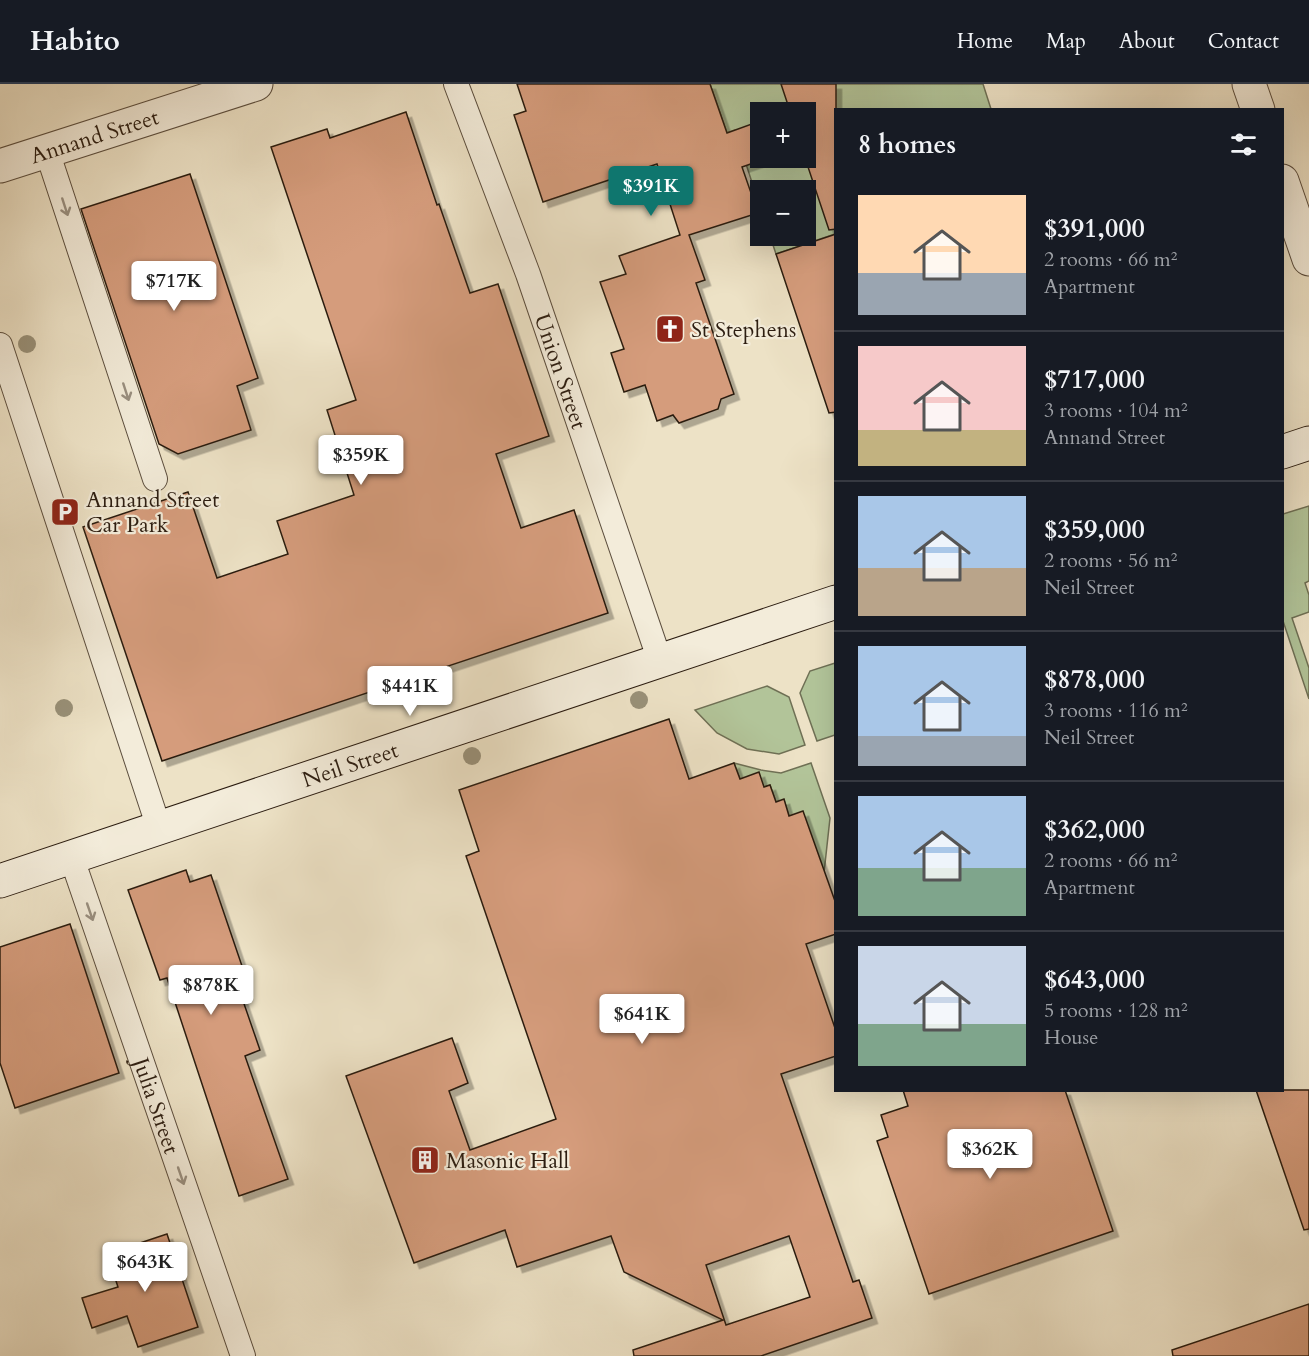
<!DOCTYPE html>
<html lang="en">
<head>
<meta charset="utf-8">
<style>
  body { margin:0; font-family:Cardo,serif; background:#242831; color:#f1f3f6; height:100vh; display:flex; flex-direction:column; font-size:22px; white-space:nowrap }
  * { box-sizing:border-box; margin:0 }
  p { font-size:20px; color:#9ea1a6 }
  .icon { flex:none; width:33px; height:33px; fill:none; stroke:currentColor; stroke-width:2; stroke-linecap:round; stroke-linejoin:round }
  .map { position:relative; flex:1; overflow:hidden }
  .sheet { position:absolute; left:834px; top:24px; width:450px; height:984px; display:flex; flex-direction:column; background:#171b24; border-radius:0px; box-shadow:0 6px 24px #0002 }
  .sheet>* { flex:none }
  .fabs { position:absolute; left:750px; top:18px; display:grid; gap:12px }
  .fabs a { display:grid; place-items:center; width:66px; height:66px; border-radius:0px; background:#171b24; box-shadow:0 6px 24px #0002; font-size:30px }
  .price { position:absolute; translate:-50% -51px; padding:0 14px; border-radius:6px; background:#fff; color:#222; font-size:20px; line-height:39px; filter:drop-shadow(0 2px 3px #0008) }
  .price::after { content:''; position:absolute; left:50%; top:36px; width:18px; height:14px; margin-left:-9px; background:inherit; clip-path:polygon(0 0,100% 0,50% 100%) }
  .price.selected { background:#0f766e; color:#fff }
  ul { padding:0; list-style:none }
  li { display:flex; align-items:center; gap:18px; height:150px; padding:0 24px }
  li+li { border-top:2px solid #363941 }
  li span { display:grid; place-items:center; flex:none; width:168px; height:120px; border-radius:0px; color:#555 }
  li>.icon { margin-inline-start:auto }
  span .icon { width:72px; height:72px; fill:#fffc; stroke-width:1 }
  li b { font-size:26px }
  h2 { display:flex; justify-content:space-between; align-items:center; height:72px; padding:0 24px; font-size:26px }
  header { display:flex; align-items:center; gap:36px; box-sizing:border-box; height:84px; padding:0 30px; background:#171b24; border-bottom:2px solid #363941 }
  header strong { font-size:28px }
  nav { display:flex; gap:33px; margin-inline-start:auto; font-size:21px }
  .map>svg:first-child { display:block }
  .green { fill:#b2c499; stroke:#6f7055; stroke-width:1.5; fill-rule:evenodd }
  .building { fill:#d59c7c; stroke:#2c1d11; stroke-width:1.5; fill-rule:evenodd; filter:url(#shadow) }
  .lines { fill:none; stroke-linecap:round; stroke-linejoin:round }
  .lane-casing { stroke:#5c4e3e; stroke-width:26 }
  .street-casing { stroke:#5c4e3e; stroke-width:35 }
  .secondary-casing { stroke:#2c1d11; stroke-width:35 }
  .lane { stroke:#f3ecda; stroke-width:24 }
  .street { stroke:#f3ecda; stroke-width:33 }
  .secondary { stroke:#f3ecda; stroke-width:33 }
  .tree { fill:#999179 }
  .oneway { stroke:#998f80 }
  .labels { text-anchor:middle; stroke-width:4.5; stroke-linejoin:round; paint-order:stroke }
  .street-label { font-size:22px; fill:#2c1d11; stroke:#f3ecda }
  .poi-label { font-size:22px; fill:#2c1d11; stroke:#f3ecda; text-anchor:start }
</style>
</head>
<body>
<header>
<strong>Habito</strong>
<nav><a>Home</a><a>Map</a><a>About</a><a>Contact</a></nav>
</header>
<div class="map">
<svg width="1309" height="1272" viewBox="0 0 1309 1272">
  <defs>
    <filter id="shadow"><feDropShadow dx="5.5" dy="5.5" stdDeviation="0" flood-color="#0004"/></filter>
  </defs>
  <rect width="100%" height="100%" fill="#ede2c6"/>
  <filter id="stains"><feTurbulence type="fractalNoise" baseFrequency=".00333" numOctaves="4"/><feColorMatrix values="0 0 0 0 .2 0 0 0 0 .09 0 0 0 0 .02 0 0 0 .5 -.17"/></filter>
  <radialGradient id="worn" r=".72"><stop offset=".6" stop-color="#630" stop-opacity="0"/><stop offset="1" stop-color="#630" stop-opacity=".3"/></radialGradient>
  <g class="green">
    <path d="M 710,0 L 983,0 L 991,25 L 836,26 L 835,150 L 776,170 L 770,152 L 806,152 L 806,106 L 760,106 L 760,123 L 735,46 L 727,49 ZM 760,28 L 806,28 L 806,74 L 760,74 Z"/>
    <path d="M 1309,422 L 1309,497 L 1305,499 L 1309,511 L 1309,528 L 1292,534 L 1309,584 L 1309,615 L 1283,537 L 1283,430 Z"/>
    <path d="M 835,579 L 835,651 L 817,657 L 800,609 L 810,587 Z"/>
    <path d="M 767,602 L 789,613 L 805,661 L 779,670 L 747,665 L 717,649 L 695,626 Z"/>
    <path d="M 734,679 L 761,686 L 781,689 L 811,679 L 830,734 L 824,789 L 789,732 L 784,716 L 776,718 L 770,701 L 764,703 L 740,695 Z"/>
  </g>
  <g class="building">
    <path d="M 517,0 L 710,0 L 727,49 L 760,37 L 760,74 L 768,74 L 742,83 L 758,129 L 689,151 L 705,196 L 696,199 L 734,310 L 721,315 L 718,325 L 679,339 L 673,331 L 657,337 L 645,301 L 624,308 L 611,269 L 624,265 L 600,198 L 626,190 L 619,172 L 680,151 L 657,80 L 543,118 L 514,31 L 526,27 Z"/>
    <path d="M 781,0 L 836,0 L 836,145 L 829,146 L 805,74 L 806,28 L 787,28 L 790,27 Z"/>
    <path d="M 406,28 L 437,121 L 439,120 L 470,209 L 498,200 L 549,352 L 496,370 L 521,444 L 574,426 L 608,529 L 162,677 L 83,443 L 188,408 L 217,494 L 288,470 L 277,437 L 354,411 L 327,326 L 356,316 L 271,63 L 327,45 L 330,54 Z"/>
    <path d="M 190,90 L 258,294 L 237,302 L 251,346 L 178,370 L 159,360 L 81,125 Z"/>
    <path d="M 836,150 L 836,328 L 829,329 L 776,170 Z"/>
    <path d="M 669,635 L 689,695 L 734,679 L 740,695 L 759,688 L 764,703 L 770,701 L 776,718 L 784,715 L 789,732 L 803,727 L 836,820 L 836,850 L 806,860 L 836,947 L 836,972 L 781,990 L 853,1198 L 859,1196 L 872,1234 L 761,1272 L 634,1272 L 633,1266 L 723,1236 L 624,1188 L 611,1152 L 517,1183 L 505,1146 L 414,1179 L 346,992 L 452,954 L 468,999 L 449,1007 L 470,1066 L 556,1035 L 466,772 L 479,767 L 459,706 ZM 789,1152 L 810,1213 L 726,1241 L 706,1181 Z"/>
    <path d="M 186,786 L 190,798 L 211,791 L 242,882 L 232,885 L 260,966 L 245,972 L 288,1095 L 239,1112 L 167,894 L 160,896 L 128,806 Z"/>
    <path d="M 70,840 L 119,989 L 15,1024 L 0,979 L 0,863 Z"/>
    <path d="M 903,1006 L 1065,1006 L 1113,1147 L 929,1210 L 877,1057 L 888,1053 L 881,1031 L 908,1022 Z"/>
    <path d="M 1256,1006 L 1309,1006 L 1309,1145 L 1304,1146 Z"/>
    <path d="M 167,1150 L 198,1243 L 138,1263 L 127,1232 L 92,1244 L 82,1214 L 118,1203 L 107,1170 Z"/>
    <path d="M 1309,1220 L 1309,1272 L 1173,1272 L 1172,1266 Z"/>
  </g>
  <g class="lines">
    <g class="lane-casing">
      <g id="lane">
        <path id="s1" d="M 456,0 L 528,190 L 660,577"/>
        <path d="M 47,67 L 155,395"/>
        <path d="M 0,261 L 159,744"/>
        <path id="s2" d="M 71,772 L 243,1272"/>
      </g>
    </g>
    <g class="street-casing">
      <g id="street">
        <path d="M 1249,0 L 1258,26"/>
        <path id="s3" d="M 0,82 L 256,0"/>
        <path d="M 1282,97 L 1309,175"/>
      </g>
    </g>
    <g class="secondary-casing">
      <g id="secondary">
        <path d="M 1282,368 L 1309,359"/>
        <path id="s4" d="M 0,797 L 836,518"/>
      </g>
    </g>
    <use href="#lane" class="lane"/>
    <use href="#street" class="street"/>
    <use href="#secondary" class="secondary"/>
  </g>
  <g class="tree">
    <circle cx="27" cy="260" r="9"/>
    <circle cx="639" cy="616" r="9"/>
    <circle cx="64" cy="624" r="9"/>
    <circle cx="472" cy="672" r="9"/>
  </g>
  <defs><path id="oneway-shaft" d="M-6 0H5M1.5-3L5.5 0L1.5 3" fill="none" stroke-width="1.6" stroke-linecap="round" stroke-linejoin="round" transform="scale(1.5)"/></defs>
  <g class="oneway">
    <use href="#oneway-shaft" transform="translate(65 123) rotate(72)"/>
    <use href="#oneway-shaft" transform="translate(126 308) rotate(72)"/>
    <use href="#oneway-shaft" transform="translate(90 828) rotate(71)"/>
    <use href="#oneway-shaft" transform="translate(181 1092) rotate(71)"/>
  </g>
  <defs>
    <g id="church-square" transform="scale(1.5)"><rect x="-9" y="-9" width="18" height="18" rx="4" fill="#8f2418" stroke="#f3ecda"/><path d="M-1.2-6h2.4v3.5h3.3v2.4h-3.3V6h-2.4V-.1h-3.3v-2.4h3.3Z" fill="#fff"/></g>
    <g id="parking-square" transform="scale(1.5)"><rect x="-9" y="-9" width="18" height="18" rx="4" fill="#8f2418" stroke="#f3ecda"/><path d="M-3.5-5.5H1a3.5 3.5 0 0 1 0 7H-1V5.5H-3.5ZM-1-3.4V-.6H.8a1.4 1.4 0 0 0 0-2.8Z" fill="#fff"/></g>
    <g id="building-square" transform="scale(1.5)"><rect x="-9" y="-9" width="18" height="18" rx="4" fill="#8f2418" stroke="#f3ecda"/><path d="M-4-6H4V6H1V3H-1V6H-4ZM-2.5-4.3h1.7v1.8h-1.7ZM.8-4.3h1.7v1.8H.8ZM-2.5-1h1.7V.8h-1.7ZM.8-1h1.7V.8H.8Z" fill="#fff"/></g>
  </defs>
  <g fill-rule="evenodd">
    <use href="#church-square" x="670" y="245"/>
    <use href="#parking-square" x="65" y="428"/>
    <use href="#building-square" x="425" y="1076"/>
  </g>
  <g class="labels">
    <g class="street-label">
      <text dy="8" stroke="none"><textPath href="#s3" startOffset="99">Annand Street</textPath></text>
      <text dy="8" stroke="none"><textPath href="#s1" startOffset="306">Union Street</textPath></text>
      <text dy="8" stroke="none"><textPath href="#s4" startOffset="369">Neil Street</textPath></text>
      <text dy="8" stroke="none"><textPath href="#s2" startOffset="264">Julia Street</textPath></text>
    </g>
    <g class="poi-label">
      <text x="691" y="253">St Stephens</text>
      <text x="86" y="423">Annand Street<tspan x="86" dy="25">Car Park</tspan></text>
      <text x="446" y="1084">Masonic Hall</text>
    </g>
  </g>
  <rect width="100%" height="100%" filter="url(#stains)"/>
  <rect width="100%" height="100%" fill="url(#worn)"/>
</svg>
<div class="fabs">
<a>+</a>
<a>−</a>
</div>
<b class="price selected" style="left:651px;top:133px">$391K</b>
<b class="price" style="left:174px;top:228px">$717K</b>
<b class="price" style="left:361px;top:402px">$359K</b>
<b class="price" style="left:410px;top:633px">$441K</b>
<b class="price" style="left:211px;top:932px">$878K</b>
<b class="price" style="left:642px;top:961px">$641K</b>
<b class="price" style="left:990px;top:1096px">$362K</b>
<b class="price" style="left:145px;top:1209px">$643K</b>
<section class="sheet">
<h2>8 homes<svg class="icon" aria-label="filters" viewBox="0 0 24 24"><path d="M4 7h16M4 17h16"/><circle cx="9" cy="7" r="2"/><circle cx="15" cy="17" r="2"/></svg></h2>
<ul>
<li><span style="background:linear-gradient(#ffd9b3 65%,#9aa5b1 0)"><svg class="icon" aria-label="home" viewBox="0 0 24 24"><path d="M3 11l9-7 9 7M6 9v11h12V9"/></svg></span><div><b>$391,000</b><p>2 rooms · 66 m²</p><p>Apartment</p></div></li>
<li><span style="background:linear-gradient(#f6c9c9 70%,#c2b280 0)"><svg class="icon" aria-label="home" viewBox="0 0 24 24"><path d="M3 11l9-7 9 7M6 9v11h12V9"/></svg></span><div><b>$717,000</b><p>3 rooms · 104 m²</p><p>Annand Street</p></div></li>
<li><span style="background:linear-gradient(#a9c7e8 60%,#b9a48a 0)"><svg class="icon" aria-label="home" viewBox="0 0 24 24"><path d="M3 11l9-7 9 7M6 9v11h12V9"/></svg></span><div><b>$359,000</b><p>2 rooms · 56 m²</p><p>Neil Street</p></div></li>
<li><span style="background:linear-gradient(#a9c7e8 75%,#9aa5b1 0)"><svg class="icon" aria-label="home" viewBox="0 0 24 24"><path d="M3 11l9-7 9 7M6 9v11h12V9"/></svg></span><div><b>$878,000</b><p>3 rooms · 116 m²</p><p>Neil Street</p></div></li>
<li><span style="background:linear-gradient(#a9c7e8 60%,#7fa58c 0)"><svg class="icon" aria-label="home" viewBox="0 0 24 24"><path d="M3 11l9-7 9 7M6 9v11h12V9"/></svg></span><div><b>$362,000</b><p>2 rooms · 66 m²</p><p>Apartment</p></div></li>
<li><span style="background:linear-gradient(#c9d6e8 65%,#7fa58c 0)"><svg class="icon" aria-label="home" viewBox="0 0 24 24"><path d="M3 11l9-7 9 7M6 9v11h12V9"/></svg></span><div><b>$643,000</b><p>5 rooms · 128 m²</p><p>House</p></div></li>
</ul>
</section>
</div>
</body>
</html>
